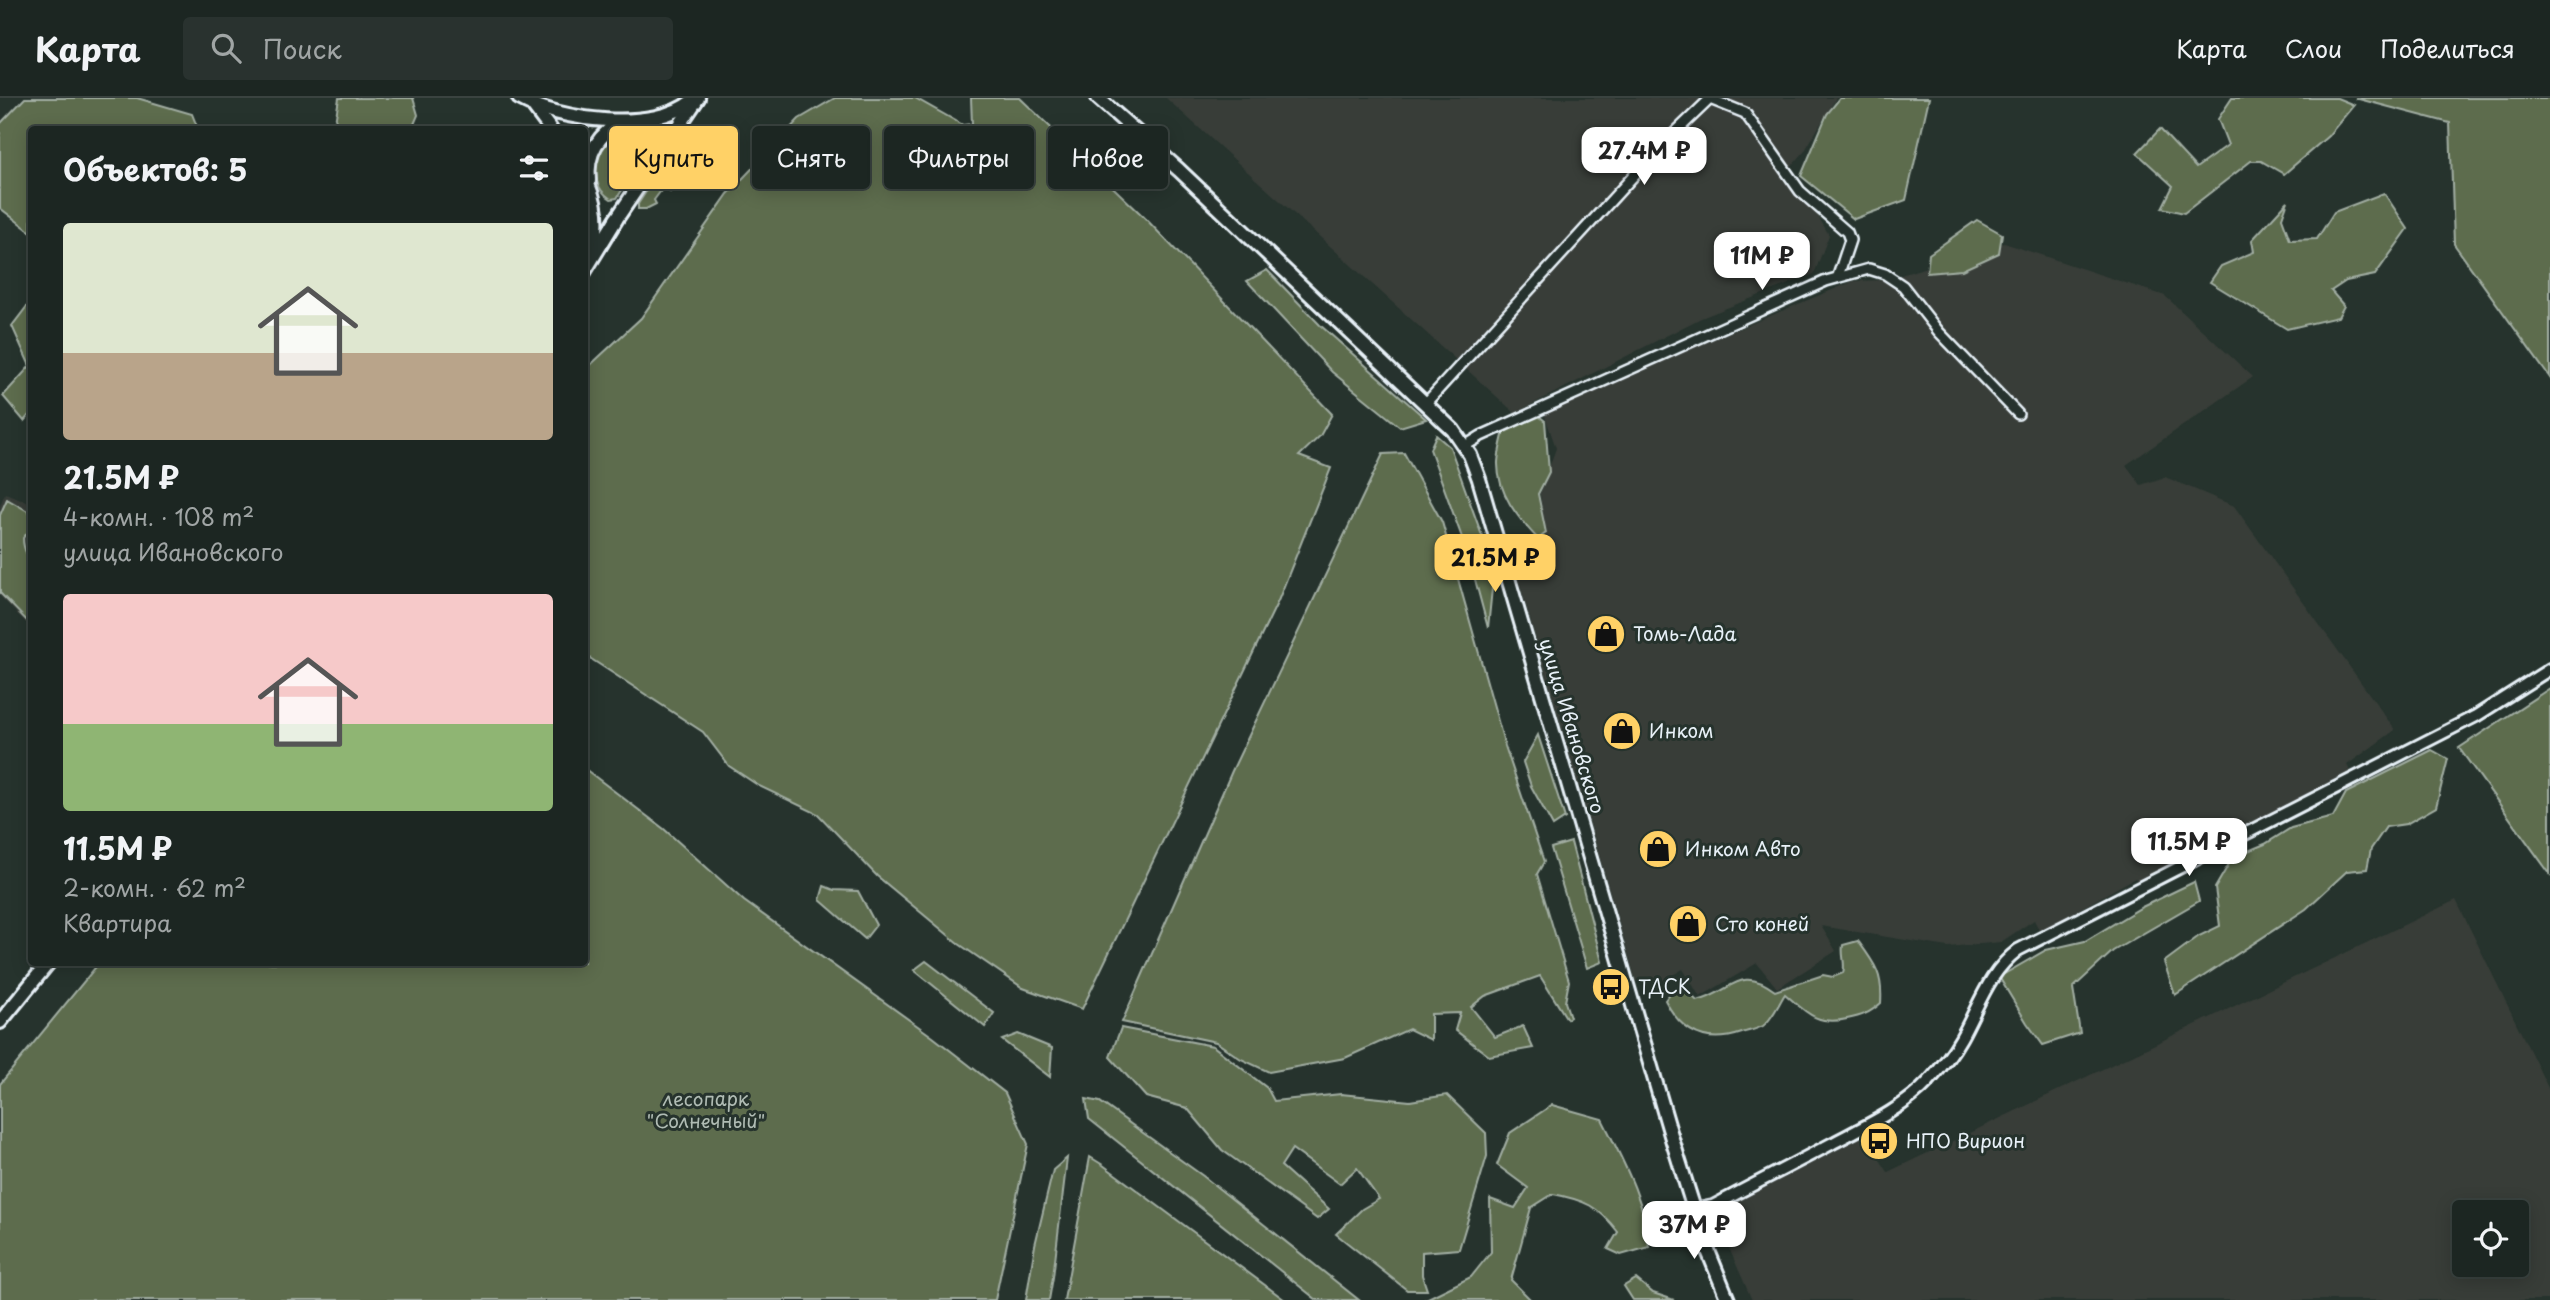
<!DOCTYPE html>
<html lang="ru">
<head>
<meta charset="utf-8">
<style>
  body { margin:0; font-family:"Playpen Sans",sans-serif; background:#29322f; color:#f1f3f6; height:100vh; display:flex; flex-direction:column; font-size:26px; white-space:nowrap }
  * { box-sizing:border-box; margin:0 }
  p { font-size:23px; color:#a0a5a5 }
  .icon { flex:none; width:38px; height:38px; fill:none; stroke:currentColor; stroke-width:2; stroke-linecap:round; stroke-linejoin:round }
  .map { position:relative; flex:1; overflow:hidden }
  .drawer { position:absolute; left:28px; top:28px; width:560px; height:840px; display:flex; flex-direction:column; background:#1c2622; border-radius:7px; box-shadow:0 4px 18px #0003,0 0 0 2px #3a4340 }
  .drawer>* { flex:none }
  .hud { position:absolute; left:609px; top:28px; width:665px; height:63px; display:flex; gap:14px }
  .fabs { position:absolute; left:2452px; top:1102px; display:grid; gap:14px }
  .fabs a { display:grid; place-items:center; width:77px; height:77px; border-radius:7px; background:#1c2622; box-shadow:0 4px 18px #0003,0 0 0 2px #3a4340; font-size:35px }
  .price { position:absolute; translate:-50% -60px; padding:0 16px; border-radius:14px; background:#fff; color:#222; font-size:23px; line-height:46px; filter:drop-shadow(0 2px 4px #0008) }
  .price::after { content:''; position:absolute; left:50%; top:42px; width:21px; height:16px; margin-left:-10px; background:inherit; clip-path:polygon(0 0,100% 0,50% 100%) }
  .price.current { background:#ffd166; color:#111 }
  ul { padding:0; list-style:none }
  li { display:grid; align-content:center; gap:14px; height:371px; padding:0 35px }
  li span { display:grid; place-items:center; height:217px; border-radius:7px; color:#555 }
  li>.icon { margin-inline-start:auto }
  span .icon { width:126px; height:126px; fill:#fffc; stroke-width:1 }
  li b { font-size:30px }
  h2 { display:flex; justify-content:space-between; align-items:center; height:84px; padding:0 35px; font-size:30px }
  .pill { padding:0 24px; border-radius:7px; background:#1c2622; box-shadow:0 4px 18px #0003,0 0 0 2px #3a4340; font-size:24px; line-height:63px }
  .pill.current { background:#ffd166; color:#111 }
  header { display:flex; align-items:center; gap:42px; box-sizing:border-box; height:98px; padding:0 35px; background:#1c2622; border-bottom:2px solid #3a4340 }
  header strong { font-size:33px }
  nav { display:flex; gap:38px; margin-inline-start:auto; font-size:24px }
  .search { width:490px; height:63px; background:#29322f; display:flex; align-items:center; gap:18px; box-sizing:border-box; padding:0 24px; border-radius:7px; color:#a0a5a5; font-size:26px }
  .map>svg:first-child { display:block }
  .built { fill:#393e39; fill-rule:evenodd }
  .green { fill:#5d6c4e; stroke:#a2aea3; stroke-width:2 }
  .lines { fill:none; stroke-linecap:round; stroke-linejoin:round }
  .minor-casing { stroke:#e8f1f8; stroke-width:14 }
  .tertiary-casing { stroke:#e8f1f8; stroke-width:16 }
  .secondary-casing { stroke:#e8f1f8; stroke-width:18 }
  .minor { stroke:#26332d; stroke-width:9 }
  .tertiary { stroke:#26332d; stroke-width:10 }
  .secondary { stroke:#26332d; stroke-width:12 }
  .labels { text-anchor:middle; stroke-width:6; stroke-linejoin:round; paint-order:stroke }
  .poi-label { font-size:19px; fill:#e8f1f8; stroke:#26332d; text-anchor:start }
  .street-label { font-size:19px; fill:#e8f1f8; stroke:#26332d }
  .park-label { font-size:19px; fill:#b0bcb4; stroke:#26332d }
</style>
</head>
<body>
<header>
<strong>Карта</strong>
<div class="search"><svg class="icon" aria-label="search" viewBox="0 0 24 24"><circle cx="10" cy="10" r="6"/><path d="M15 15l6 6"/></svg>Поиск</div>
<nav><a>Карта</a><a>Слои</a><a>Поделиться</a></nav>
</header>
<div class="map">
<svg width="2550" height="1202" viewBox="0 0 2550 1202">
  <rect width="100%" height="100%" fill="#26332d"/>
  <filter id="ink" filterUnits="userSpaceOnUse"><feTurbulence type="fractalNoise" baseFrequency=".0143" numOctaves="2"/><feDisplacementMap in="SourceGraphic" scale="14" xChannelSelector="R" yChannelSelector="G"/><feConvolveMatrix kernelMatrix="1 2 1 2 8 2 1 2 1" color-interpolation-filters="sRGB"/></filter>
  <g filter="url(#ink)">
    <g class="built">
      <path d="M 1166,0 L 1836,0 L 1804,54 L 1790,70 L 1829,137 L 1814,176 L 1701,220 L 1515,315 Z"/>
      <path d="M 2004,145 L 2165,198 L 2253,279 L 2126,367 L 2141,387 L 2165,379 L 2234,408 L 2395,632 L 2347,667 L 2350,673 L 2138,784 L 2135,780 L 2040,833 L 2034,822 L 2001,844 L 1948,849 L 1821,828 L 1836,853 L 1777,890 L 1757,865 L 1700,899 L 1683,871 L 1659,885 L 1636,883 L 1511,456 L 1546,440 L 1540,396 L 1556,350 L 1543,312 L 1854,183 L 1885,182 Z"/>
      <path d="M 5,395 L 31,405 L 31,530 L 0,498 L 0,408 Z"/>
      <path d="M 2456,802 L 2550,994 L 2550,1202 L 1752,1202 L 1714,1116 L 1864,1038 L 1888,1074 ZM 2464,1115 L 2516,1115 L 2516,1167 L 2464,1167 Z"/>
    </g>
    <g class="green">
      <path d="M 25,0 L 137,0 L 192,16 L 198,31 L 32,32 L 31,134 L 0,110 L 0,26 Z"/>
      <path d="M 339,0 L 413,0 L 418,17 L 412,31 L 334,31 Z"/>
      <path d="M 835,0 L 915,0 L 963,27 L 972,26 L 971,0 L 1020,0 L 1144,119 L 1332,316 L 1320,338 L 1299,358 L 1331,370 L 1278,503 L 1082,911 L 1023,890 L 959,846 L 877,778 L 818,716 L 759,688 L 729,668 L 703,634 L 585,557 L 585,272 L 641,220 L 728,96 L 799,21 Z"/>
      <path d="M 1840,0 L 1929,0 L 1906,102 L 1854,121 L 1801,78 L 1827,16 Z"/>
      <path d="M 2232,0 L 2337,0 L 2354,7 L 2328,38 L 2284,76 L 2261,63 L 2251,63 L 2184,115 L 2162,110 L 2173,88 L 2137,55 L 2160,31 L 2196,70 L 2228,47 L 2218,21 Z"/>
      <path d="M 2355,0 L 2550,0 L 2550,280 L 2454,146 L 2450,25 Z"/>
      <path d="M 636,28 L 648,30 L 657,37 L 617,100 L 611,101 C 578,80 603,31 636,28 Z"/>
      <path d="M 675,54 L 681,64 L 679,78 L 670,94 L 663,90 L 654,102 L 656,106 L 646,111 L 638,111 L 638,106 L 670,57 Z"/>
      <path d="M 2384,95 L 2408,131 L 2375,177 L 2346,183 L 2331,193 L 2344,208 L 2338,219 L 2287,231 L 2210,184 L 2221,168 L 2254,154 L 2252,142 L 2288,103 L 2282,120 L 2290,142 L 2317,141 L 2334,114 Z"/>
      <path d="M 1977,122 L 2002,136 L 1999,155 L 1962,172 L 1927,175 L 1929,156 Z"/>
      <path d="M 1267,172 L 1320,227 L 1426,321 L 1400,329 L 1332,274 L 1247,183 Z"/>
      <path d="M 31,203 L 31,315 L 24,323 L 3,298 L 30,268 L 12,228 Z"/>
      <path d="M 1532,312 L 1545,323 L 1549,374 L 1538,396 L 1546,435 L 1538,441 C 1518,420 1497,395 1498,364 C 1499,351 1503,338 1506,325 Z"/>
      <path d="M 1436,337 L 1450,349 L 1494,471 L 1488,530 L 1469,459 L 1430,351 Z"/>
      <path d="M 1404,355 L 1442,424 L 1505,648 L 1544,764 L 1537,776 L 1569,883 L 1565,904 L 1570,919 L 1567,921 L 1540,878 L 1485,898 L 1471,909 L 1495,939 L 1523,928 L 1533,950 L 1489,958 L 1455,932 L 1460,915 L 1431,916 L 1431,942 L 1409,931 L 1345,960 L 1269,974 L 1241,961 L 1216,944 L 1122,924 L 1232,673 L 1383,356 Z"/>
      <path d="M 7,401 L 31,415 L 31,430 L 23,440 C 23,455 28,454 31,466 C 35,485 32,508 31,527 L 0,495 L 0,417 Z"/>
      <path d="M 2550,590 L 2550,776 L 2459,650 Z"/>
      <path d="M 1538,637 L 1565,720 L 1553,728 L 1531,688 L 1523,664 Z"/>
      <path d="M 2432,652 L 2448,661 L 2436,709 L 2406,726 L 2386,729 L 2371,751 L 2367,771 L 2347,773 L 2306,811 L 2175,897 L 2164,864 L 2199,838 L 2220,828 L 2215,790 L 2233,759 L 2265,746 L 2291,730 L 2333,719 L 2346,695 Z"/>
      <path d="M 585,671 L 664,731 L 744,803 L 933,939 L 1005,995 L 1028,1046 L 995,1202 L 0,1202 L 0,986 L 99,865 L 584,864 Z"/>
      <path d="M 1571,744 L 1602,864 L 1587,870 L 1551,750 Z"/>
      <path d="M 2194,784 L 2199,803 L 2113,853 L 2073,890 L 2080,935 L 2043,947 L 2027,925 L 1999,879 L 2046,852 L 2085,843 L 2142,809 Z"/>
      <path d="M 824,788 L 834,792 L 858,793 L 876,827 L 865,841 L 820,802 Z"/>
      <path d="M 1858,843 C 1875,866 1883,876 1881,905 C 1870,915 1862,918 1847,921 C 1817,928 1807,915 1785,896 C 1779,905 1772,922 1763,928 C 1758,931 1748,933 1742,935 C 1707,947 1682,936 1665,902 L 1672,893 L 1684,890 L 1697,903 C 1731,895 1739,866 1775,893 L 1823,877 L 1833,879 L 1843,875 C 1846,866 1841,857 1843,847 Z"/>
      <path d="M 926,863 L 994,915 L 985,929 L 914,872 Z"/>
      <path d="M 1121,930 L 1213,948 L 1267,990 L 1274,1003 L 1341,996 L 1410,1003 L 1447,997 L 1486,1035 L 1487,1058 L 1459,1151 L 1422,1154 L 1422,1177 L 1427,1192 L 1407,1192 L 1336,1136 L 1362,1111 L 1379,1101 L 1357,1070 L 1340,1086 L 1292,1051 L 1281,1068 L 1329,1111 L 1317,1121 L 1222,1052 L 1187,1010 L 1146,999 L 1110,959 Z"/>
      <path d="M 1018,936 L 1052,950 L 1050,979 L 1002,942 Z"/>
      <path d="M 1086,1001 L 1100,1004 L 1203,1078 L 1359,1202 L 1317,1202 L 1089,1021 Z"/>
      <path d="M 1552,1007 L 1602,1021 C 1622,1061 1646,1104 1649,1149 L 1621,1157 L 1608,1151 L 1618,1134 C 1598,1108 1585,1102 1553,1096 L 1531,1110 L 1511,1182 L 1531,1202 L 1424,1202 L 1471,1179 L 1491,1154 L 1490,1101 L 1515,1110 L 1528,1090 L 1497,1067 L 1510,1035 Z"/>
      <path d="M 1090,1059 L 1103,1067 L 1285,1202 L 1064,1202 Z"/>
      <path d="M 1067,1060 L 1053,1179 L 1049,1202 L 1026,1202 L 1035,1147 L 1053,1072 Z"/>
      <path d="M 1636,1181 L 1653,1195 L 1674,1202 L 1633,1202 L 1624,1188 Z"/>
    </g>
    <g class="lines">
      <g class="minor-casing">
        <g id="minor">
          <path d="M 1425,306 L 1659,50 L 1710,1 L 1745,15 L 1800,93 L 1847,134 L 1850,142 L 1838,178"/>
          <path d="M 1465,348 L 1481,338 L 1826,183 L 1869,171 L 1885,176 L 1903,188 L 1939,234 L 2018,316"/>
        </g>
      </g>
      <g class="tertiary-casing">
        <path id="tertiary" d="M 1694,1112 L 1713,1108 C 1752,1087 1792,1067 1831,1046 C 1865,1028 1903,1011 1929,983 C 1941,970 1952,956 1961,940 C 1979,908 1988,875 2018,852 L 2476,618 L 2550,571"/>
      </g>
      <g class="secondary-casing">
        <g id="secondary">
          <path d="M 519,0 C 560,23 654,35 692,3"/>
          <path d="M 1098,0 L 1179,72 L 1453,332 L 1470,357 L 1479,381 L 1673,1044 L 1704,1143 L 1728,1202"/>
          <path d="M 533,8 L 551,32"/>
          <path d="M 584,77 C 598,106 599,124 593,155"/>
          <path d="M 589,83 C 586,56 598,35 624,23"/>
          <path d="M 584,174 L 617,120 L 698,0"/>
          <path d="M 0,924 L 49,864"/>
        </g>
      </g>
      <use href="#minor" class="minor"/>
      <use href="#tertiary" class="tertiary"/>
      <use href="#secondary" class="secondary"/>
    </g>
  </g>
  <defs>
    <g id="shop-disc" transform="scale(2.0125)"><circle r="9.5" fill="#ffd166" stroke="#26332d"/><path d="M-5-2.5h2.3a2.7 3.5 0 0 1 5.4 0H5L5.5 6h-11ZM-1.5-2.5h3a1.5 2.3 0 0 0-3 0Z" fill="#111"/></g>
    <g id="bus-disc" transform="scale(2.0125)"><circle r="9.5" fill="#ffd166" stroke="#26332d"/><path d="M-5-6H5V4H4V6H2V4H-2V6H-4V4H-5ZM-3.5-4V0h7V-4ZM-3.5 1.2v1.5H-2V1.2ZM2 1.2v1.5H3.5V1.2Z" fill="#111"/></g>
  </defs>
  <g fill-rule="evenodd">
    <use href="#shop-disc" x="1606" y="536"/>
    <use href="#shop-disc" x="1622" y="633"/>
    <use href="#shop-disc" x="1658" y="751"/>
    <use href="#shop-disc" x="1688" y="826"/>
    <use href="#bus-disc" x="1611" y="889"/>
    <use href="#bus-disc" x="1879" y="1043"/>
  </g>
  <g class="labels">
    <g class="poi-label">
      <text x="1633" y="543">Томь-Лада</text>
      <text x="1649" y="640">Инком</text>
      <text x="1685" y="758">Инком Авто</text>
      <text x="1715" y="833">Сто коней</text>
      <text x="1638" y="896">ТДСК</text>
      <text x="1906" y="1050">НПО Вирион</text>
    </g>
    <g class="street-label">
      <text transform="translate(1572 628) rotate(73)" y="7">улица Ивановского</text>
    </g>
    <g class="park-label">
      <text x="706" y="1008">лесопарк<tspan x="706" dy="22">"Солнечный"</tspan></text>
    </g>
  </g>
</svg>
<div class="fabs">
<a><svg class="icon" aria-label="locate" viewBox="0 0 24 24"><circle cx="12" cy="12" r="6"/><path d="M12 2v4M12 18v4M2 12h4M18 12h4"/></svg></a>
</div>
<b class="price" style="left:1644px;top:89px">27.4M ₽</b>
<b class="price" style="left:1762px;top:194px">11M ₽</b>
<b class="price current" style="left:1495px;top:496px">21.5M ₽</b>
<b class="price" style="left:2189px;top:780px">11.5M ₽</b>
<b class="price" style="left:1694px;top:1163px">37M ₽</b>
<div class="hud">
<a class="pill current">Купить</a>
<a class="pill">Снять</a>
<a class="pill">Фильтры</a>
<a class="pill">Новое</a>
</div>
<section class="drawer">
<h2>Объектов: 5<svg class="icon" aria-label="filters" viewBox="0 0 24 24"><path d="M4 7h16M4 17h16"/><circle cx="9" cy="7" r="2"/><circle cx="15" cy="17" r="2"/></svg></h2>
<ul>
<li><span style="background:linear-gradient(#dfe7d0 60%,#b9a48a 0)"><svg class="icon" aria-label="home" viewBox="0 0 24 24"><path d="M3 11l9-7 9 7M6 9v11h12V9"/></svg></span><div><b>21.5M ₽</b><p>4-комн. · 108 m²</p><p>улица Ивановского</p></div></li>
<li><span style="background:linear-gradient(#f6c9c9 60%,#8fb573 0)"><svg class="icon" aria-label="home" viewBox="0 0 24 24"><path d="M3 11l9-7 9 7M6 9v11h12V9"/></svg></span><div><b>11.5M ₽</b><p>2-комн. · 62 m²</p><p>Квартира</p></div></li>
</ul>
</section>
</div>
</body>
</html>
